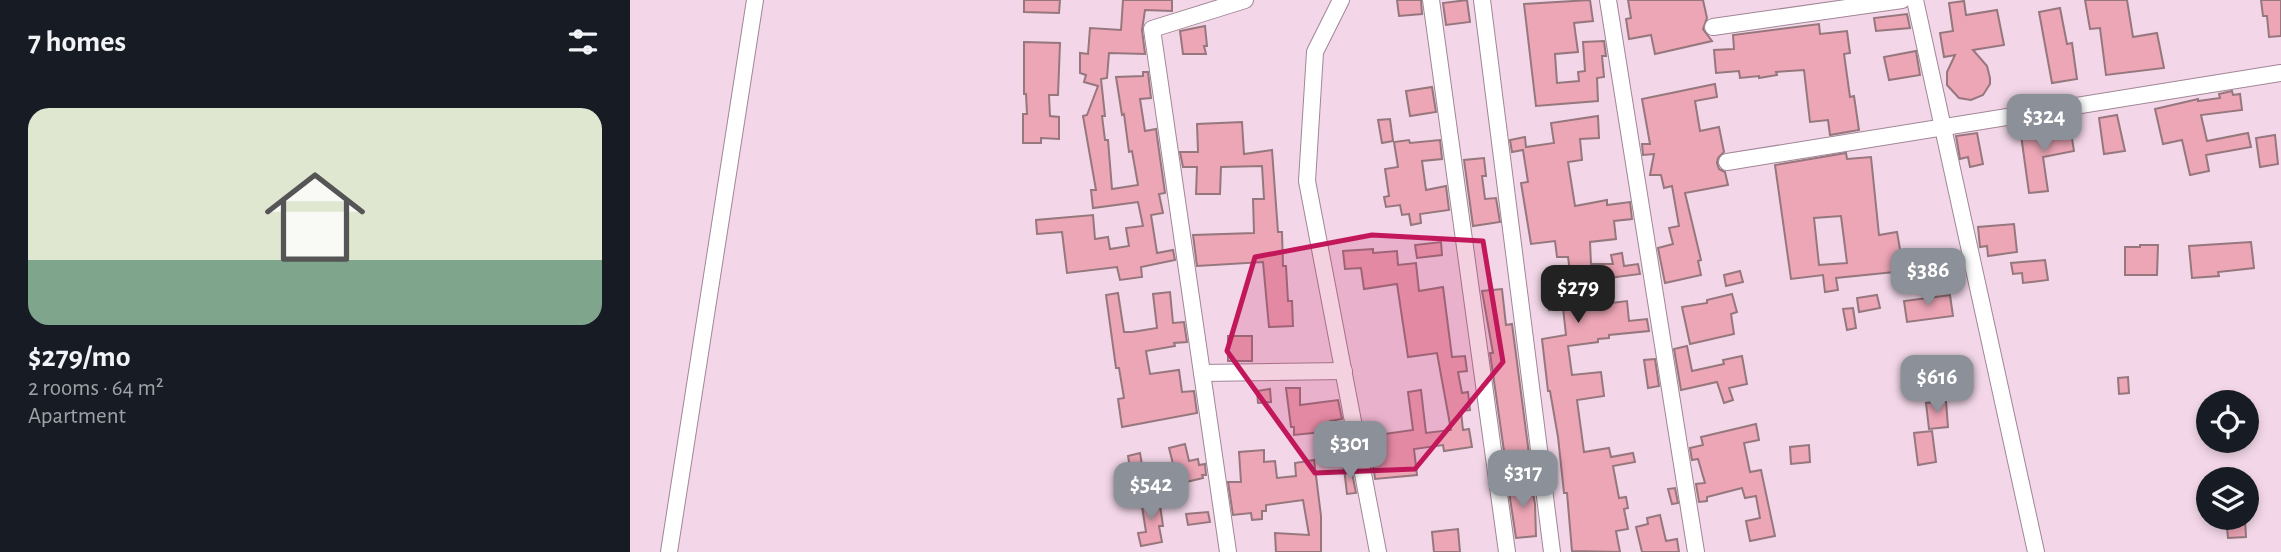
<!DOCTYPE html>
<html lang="en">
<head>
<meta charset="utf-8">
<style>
  body { margin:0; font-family:"Alegreya Sans",sans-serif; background:#242831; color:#f1f3f6; height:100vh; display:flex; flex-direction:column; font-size:26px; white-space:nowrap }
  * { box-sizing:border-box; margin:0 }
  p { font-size:23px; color:#9ea1a6 }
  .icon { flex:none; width:38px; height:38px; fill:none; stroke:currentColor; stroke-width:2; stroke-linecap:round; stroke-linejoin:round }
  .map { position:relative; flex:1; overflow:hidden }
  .sheet { display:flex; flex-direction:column; background:#171b24; width:630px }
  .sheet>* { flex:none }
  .tools { position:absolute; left:1566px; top:390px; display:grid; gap:14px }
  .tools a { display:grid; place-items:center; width:63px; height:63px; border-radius:50%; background:#171b24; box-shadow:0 4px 10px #0003; font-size:35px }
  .price { position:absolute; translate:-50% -60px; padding:0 16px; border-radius:14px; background:#8c9099; color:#fff; font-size:23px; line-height:46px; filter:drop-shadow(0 2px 4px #0008) }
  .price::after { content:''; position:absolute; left:50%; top:42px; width:21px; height:16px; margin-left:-10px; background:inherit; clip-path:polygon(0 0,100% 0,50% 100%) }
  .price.selected { background:#222; color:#fff }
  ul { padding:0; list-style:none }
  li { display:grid; align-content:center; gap:14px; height:371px; padding:0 28px }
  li+li { border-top:2px solid #363941 }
  li span { display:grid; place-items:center; height:217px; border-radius:21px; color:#555 }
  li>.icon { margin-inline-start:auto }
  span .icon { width:126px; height:126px; fill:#fffc; stroke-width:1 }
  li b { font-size:30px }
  h2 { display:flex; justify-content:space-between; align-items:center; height:84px; padding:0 28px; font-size:30px }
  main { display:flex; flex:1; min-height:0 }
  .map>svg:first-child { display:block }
  .building { fill:#eda6b6; stroke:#95777d; stroke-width:2; fill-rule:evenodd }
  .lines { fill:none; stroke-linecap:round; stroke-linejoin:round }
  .minor-casing { stroke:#a08696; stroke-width:18 }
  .minor { stroke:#fff; stroke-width:16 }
  .marked { fill:#c2185b; fill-opacity:0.2; stroke:#c2185b; stroke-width:5; stroke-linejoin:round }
</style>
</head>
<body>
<main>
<section class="sheet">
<h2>7 homes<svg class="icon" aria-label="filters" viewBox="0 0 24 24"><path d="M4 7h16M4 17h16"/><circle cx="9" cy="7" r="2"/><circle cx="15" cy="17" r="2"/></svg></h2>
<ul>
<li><span style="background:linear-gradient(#dfe7d0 70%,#7fa58c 0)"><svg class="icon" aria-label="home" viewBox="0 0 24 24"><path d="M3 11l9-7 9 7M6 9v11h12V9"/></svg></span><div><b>$279/mo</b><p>2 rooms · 64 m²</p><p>Apartment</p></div></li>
</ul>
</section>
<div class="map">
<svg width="1651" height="552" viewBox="0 0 1651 552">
  <rect width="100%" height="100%" fill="#f3d7e8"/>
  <g class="building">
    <path d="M 394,0 L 430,0 L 429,13 L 394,12 Z"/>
    <path d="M 493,0 L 542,0 L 542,11 L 515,10 L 512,30 L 515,54 L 479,53 L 477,78 L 471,79 L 475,116 L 472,116 L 475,140 L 478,140 L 482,189 L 508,185 L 502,151 L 499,152 L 494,114 L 492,115 L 486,77 L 513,76 L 513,72 L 518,72 L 521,98 L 510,99 L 515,131 L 526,129 L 535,193 L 529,194 L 533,213 L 521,215 L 527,253 L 543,250 L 545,260 L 511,267 L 512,277 L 490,280 L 487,267 L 437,273 L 432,232 L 407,234 L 406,220 L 463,215 L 465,239 L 478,237 L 480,249 L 499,246 L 496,228 L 513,226 L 508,202 L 463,208 L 461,190 L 466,190 L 453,116 L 457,115 L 468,86 L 454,82 L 456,75 L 450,73 L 450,53 L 458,54 L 460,28 L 491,30 Z"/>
    <path d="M 767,0 L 791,0 L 792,14 L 769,16 Z"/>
    <path d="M 837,0 L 840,22 L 816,25 L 813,3 Z"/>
    <path d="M 960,0 L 963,21 L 944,23 L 948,52 L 925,54 L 927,83 L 949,81 L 948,72 L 955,71 L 953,42 L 974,41 L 976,56 L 972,56 L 974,77 L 967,78 L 968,101 L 906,106 L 894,4 Z"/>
    <path d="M 998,0 L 1073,0 L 1077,18 L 1073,29 L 1082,41 L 1025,54 L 1021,35 L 999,39 L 996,19 L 1001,18 Z"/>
    <path d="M 1455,0 L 1497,0 L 1503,37 L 1527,33 L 1534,68 L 1476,75 L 1470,28 L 1460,29 Z"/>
    <path d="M 1631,0 L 1651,0 L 1651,36 L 1639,37 L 1637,16 L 1633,16 Z"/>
    <path d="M 1334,1 L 1336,15 L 1367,10 L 1374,45 L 1343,50 L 1357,66 L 1360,78 L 1360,84 L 1353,95 L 1341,100 L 1329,98 L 1317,85 L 1317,72 L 1325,55 L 1314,57 L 1310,33 L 1323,31 L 1319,3 Z"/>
    <path d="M 1430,8 L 1437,44 L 1442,43 L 1447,79 L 1422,83 L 1409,12 Z"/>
    <path d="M 1277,14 L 1280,28 L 1246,31 L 1244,18 Z"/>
    <path d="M 1189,24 L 1190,34 L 1217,31 L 1220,53 L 1214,54 L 1220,97 L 1224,96 L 1229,130 L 1200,135 L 1198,120 L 1180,122 L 1174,70 L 1146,72 L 1147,75 L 1129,78 L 1129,76 L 1110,78 L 1109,71 L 1086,73 L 1084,50 L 1104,49 L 1103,35 Z"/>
    <path d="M 575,26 L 577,46 L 574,46 L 576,54 L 553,54 L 550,31 Z"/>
    <path d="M 394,42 L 430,43 L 428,95 L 419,95 L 420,116 L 429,117 L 429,139 L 411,138 L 411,143 L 393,143 L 393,114 L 397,114 L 396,94 L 394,94 Z"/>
    <path d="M 1286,51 L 1290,75 L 1259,80 L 1254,57 Z"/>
    <path d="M 1085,84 L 1087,97 L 1065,101 L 1070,131 L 1089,127 L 1094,152 L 1088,158 L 1087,163 L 1089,169 L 1095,172 L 1098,185 L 1055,193 L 1071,260 L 1068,261 L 1071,275 L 1035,283 L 1028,248 L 1043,244 L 1039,228 L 1049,226 L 1042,186 L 1034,188 L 1031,175 L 1020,175 L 1024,154 L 1013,155 L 1012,144 L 1020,144 L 1012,99 Z"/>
    <path d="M 802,87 L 806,112 L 780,116 L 776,91 Z"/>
    <path d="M 1602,91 L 1603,95 L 1610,94 L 1612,110 L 1571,115 L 1577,141 L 1618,133 L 1621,147 L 1576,155 L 1579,171 L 1560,175 L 1552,140 L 1533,144 L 1525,109 L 1568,99 L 1568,101 L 1590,98 L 1589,94 Z"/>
    <path d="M 1487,115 L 1495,151 L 1474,154 L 1469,118 Z"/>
    <path d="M 968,116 L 969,138 L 950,139 L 952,160 L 938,162 L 945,206 L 977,200 L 977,205 L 1000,202 L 1002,219 L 984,221 L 986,239 L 960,242 L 961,264 L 983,264 L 981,255 L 992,253 L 994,266 L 1008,264 L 1010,274 L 955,281 L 957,306 L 997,301 L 999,321 L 1017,319 L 1019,331 L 979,335 L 979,338 L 968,339 L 968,342 L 938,346 L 942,375 L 971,372 L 974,396 L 947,400 L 954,452 L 979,448 L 981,457 L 1003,453 L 1005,462 L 983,466 L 989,498 L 996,497 L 998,508 L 994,509 L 998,529 L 986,531 L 990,552 L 942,551 L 937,493 L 934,493 L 928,437 L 920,391 L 918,391 L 912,339 L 936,335 L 933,308 L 919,310 L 916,290 L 922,289 L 921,281 L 941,279 L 938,257 L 927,257 L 925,241 L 901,244 L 891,183 L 898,182 L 893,150 L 882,152 L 880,140 L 895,137 L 896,147 L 924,143 L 921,123 Z"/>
    <path d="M 760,119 L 763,141 L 752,143 L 748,120 Z"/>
    <path d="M 612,122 L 614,154 L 642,150 L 648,232 L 652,232 L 653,266 L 656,266 L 658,301 L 662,301 L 663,326 L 639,327 L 633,262 L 567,266 L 563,235 L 624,233 L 623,199 L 634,199 L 632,166 L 591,167 L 590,194 L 566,194 L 567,167 L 553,167 L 550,152 L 568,152 L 567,124 Z"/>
    <path d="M 1440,126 L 1444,151 L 1413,157 L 1418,191 L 1399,193 L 1391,135 Z"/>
    <path d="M 1347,133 L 1353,164 L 1340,167 L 1338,157 L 1330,159 L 1326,136 Z"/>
    <path d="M 1645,135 L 1648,164 L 1630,167 L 1626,138 Z"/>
    <path d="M 779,140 L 780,143 L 810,140 L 812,159 L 792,161 L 796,190 L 816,186 L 819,210 L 790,214 L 791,223 L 781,225 L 779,214 L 772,215 L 770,205 L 756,207 L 754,197 L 759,196 L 755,169 L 768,167 L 764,142 Z"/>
    <path d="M 1216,153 L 1217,159 L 1241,157 L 1249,235 L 1267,232 L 1271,255 L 1279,253 L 1280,262 L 1283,261 L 1286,276 L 1275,278 L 1274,271 L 1206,278 L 1208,290 L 1195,292 L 1193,275 L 1161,279 L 1145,165 ZM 1211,216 L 1217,263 L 1189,265 L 1184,218 Z"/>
    <path d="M 854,158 L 856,176 L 852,176 L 855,199 L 866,198 L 870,222 L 843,226 L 834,160 Z"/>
    <path d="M 1384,224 L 1387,252 L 1358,256 L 1357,246 L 1350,247 L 1348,227 Z"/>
    <path d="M 811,242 L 812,255 L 787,258 L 785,245 Z"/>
    <path d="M 1621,242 L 1624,268 L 1588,272 L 1589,276 L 1562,278 L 1559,246 Z"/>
    <path d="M 1510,245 L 1528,245 L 1527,275 L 1495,275 L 1495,247 L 1510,247 Z"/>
    <path d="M 743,249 L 743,253 L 767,251 L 768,265 L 786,263 L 789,291 L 813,287 L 822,357 L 835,356 L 837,371 L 828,372 L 832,393 L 838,392 L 840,410 L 831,411 L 833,430 L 839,429 L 842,447 L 814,451 L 813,445 L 784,449 L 787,475 L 745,479 L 740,436 L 783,430 L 778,392 L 791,390 L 796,433 L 821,430 L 807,353 L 778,357 L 767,284 L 734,289 L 731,268 L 715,269 L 713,251 Z"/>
    <path d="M 1415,260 L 1418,280 L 1393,283 L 1392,273 L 1383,274 L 1381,263 Z"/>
    <path d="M 1110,271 L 1113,282 L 1096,286 L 1094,275 Z"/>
    <path d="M 872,289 L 876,325 L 882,324 L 899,454 L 875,458 L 860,353 L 863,353 L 852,291 Z"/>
    <path d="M 540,292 L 543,323 L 554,322 L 557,342 L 544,343 L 545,346 L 516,351 L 520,374 L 549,370 L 552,392 L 564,391 L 567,413 L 492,427 L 488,399 L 494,398 L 489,368 L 486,368 L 476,295 L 488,293 L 494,332 L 502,332 L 527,328 L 523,294 Z"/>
    <path d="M 1102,294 L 1107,312 L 1101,314 L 1104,334 L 1060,344 L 1052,307 L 1077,303 L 1077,300 Z"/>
    <path d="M 1247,295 L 1250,308 L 1229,312 L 1227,298 Z"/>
    <path d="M 1320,295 L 1323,316 L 1277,322 L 1274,301 Z"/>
    <path d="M 1223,308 L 1226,328 L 1217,330 L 1213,309 Z"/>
    <rect x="598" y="336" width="24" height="25"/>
    <path d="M 1057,346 L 1062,371 L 1094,364 L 1093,360 L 1112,356 L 1117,384 L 1099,388 L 1103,400 L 1094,403 L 1087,382 L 1051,390 L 1044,349 Z"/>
    <path d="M 1025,359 L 1029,386 L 1018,388 L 1014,360 Z"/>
    <path d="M 1498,377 L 1499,393 L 1489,394 L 1488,378 Z"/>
    <path d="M 656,388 L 670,388 L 670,405 L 708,400 L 712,419 L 700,421 L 702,431 L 664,435 L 664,427 L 661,427 Z"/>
    <path d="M 640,389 L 641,402 L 628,403 L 627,391 Z"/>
    <path d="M 1316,401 L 1318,427 L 1299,429 L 1296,403 Z"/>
    <path d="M 1126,424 L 1129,440 L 1114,443 L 1120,472 L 1131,470 L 1145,536 L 1120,541 L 1116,521 L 1130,518 L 1126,496 L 1115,498 L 1112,488 L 1077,497 L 1077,501 L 1069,502 L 1066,484 L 1075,483 L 1068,459 L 1062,460 L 1060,448 L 1073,445 L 1071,437 Z"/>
    <path d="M 1302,431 L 1306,462 L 1288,465 L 1284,433 Z"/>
    <path d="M 555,444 L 559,461 L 568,459 L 569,465 L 575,464 L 576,475 L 572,475 L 573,478 L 548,484 L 539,448 Z"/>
    <path d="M 1179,445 L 1180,462 L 1161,464 L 1160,447 Z"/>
    <path d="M 634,450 L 634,462 L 645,461 L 647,478 L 666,476 L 665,463 L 684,460 L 691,516 L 691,552 L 646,552 L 645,533 L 679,535 L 673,500 L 636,505 L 636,511 L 632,511 L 632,519 L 622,520 L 621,513 L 603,515 L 598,482 L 611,482 L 609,452 Z"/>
    <path d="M 510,453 L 516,488 L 504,490 L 498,456 Z"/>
    <path d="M 714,468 L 721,468 L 726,493 L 717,494 Z"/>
    <path d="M 901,483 L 905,504 L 906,536 L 886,538 L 878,485 Z"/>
    <path d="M 1045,488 L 1048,503 L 1042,504 L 1038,489 Z"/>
    <path d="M 529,498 L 533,526 L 529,526 L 532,542 L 511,546 L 508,533 L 516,532 L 511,500 Z"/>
    <path d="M 578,512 L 580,522 L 558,525 L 556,514 Z"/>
    <path d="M 1030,515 L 1036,541 L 1047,539 L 1049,552 L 1012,552 L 1006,527 L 1018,524 L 1017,518 Z"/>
    <path d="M 1596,518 L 1615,518 L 1616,537 L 1598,538 Z"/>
    <path d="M 828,529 L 830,552 L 804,552 L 802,532 Z"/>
  </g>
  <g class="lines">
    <g class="minor-casing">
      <g id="minor">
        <path d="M 711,0 L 685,52 L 677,181 L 748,552"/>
        <path d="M 801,0 L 877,552"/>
        <path d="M 852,0 L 922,552"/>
        <path d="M 978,0 L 1066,552"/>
        <path d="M 1285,0 L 1406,552"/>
        <path d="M 1083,27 L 1272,0"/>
        <path d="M 1097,162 L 1651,73"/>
        <path d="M 572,373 L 714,371"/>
        <path d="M 39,552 L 125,0"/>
        <path d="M 598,552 L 522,29 L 615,0"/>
      </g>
    </g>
    <use href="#minor" class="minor"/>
  </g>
  <path class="marked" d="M 742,235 L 853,241 L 873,362 L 785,469 L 685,473 L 597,351 L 625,257 Z"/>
</svg>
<div class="tools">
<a><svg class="icon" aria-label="locate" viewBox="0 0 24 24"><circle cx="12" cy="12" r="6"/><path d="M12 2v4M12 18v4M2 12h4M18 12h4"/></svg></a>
<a><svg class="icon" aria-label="layers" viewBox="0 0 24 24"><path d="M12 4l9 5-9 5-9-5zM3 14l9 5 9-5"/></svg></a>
</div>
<b class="price" style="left:1414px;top:154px">$324</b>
<b class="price" style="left:1298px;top:308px">$386</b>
<b class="price selected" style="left:948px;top:325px">$279</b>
<b class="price" style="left:1307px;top:415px">$616</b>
<b class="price" style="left:720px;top:481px">$301</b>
<b class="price" style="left:893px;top:510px">$317</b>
<b class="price" style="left:521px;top:522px">$542</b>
</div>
</main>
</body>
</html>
